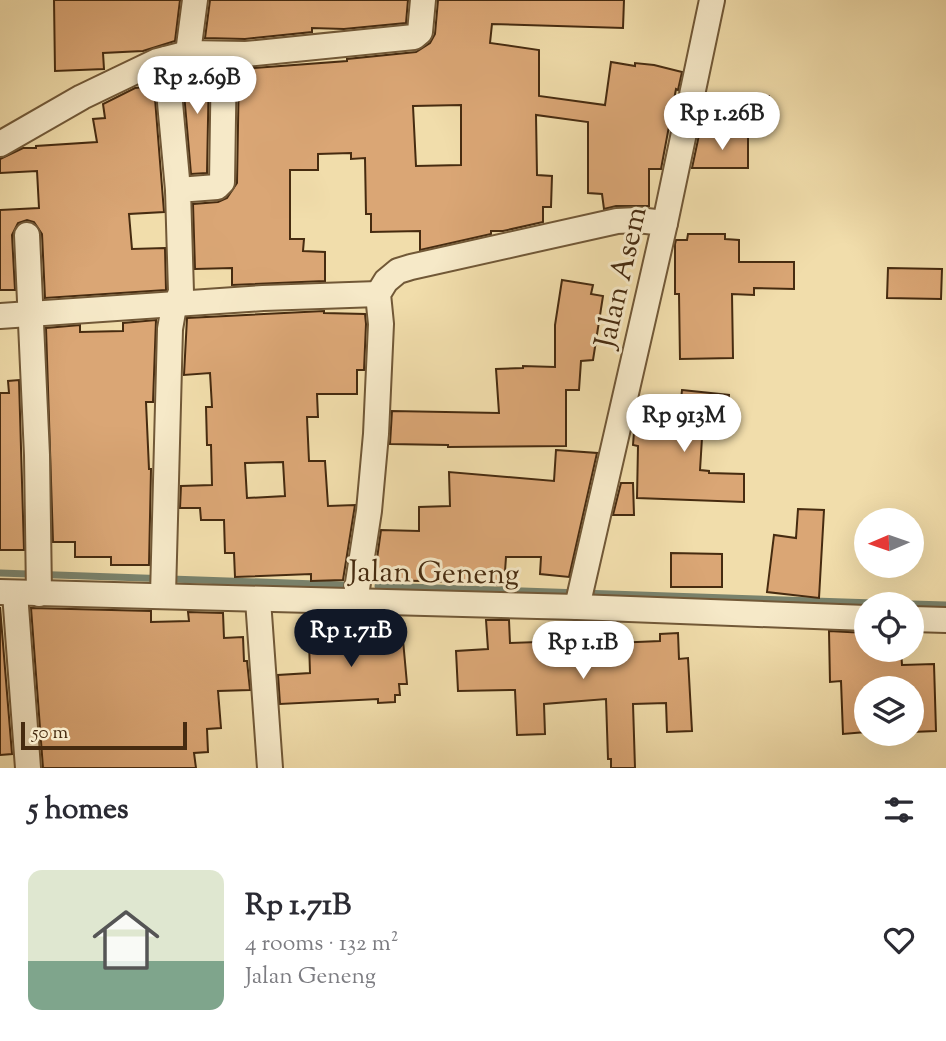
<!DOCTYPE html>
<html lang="en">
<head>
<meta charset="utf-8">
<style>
  body { margin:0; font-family:"Sorts Mill Goudy",serif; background:#f7f7f7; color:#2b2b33; height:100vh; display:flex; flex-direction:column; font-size:26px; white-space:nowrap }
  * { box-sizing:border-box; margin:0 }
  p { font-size:23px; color:#7c7c81 }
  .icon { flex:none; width:38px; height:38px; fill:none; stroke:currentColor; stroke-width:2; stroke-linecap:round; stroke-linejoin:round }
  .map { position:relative; height:768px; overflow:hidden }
  .panel { display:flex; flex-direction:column; background:#fff; flex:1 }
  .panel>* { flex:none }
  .needle { width:46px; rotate:268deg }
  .controls { position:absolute; left:854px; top:508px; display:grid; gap:14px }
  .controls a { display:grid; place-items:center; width:70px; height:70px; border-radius:50%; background:#fff; box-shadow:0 7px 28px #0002; font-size:35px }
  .scale { position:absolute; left:21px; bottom:18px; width:166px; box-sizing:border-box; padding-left:7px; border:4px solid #462b10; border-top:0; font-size:19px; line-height:24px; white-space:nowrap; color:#462b10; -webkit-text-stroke:5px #f6e9c8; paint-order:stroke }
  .price { position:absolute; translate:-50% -60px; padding:0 16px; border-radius:24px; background:#fff; color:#222; font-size:23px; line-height:46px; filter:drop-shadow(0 2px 4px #0008) }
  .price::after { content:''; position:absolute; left:50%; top:42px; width:21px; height:16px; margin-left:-10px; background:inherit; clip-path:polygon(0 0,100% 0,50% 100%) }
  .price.selected { background:#111827; color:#fff }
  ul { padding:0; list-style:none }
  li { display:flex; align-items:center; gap:21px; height:175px; padding:0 28px }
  li span { display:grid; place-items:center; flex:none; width:196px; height:140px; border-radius:14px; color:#555 }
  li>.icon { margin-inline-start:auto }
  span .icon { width:84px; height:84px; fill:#fffc; stroke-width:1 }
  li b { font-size:30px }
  h2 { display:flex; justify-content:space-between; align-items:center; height:84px; padding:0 28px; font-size:30px }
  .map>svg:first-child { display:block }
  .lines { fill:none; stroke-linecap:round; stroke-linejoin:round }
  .stream { stroke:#79826c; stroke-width:7 }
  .building { fill:#daa675; stroke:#462b10; stroke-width:2; fill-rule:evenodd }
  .street-casing { stroke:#715837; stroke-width:28 }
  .street { stroke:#f6e9c8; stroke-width:24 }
  .labels { text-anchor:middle; stroke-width:6; stroke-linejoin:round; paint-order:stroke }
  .street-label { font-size:30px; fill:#462b10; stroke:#f6e9c8 }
</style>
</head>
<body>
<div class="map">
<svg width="946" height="768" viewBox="0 0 946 768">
  <rect width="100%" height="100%" fill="#f1ddab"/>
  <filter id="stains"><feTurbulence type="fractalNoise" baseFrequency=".00286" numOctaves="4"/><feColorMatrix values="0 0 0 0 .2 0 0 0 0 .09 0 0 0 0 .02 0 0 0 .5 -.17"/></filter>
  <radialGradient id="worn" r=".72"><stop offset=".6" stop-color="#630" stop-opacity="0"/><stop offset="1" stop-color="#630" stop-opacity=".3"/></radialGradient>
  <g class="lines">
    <g class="stream">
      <path d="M 0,573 L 344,585"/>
      <path d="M 378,586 L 904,604"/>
      <path d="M 912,604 L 946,605"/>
    </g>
  </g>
  <g class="building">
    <path d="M 54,0 L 180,0 L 175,41 L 143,51 L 103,53 L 104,69 L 55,71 Z"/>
    <path d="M 210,0 L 408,0 L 406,23 L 344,29 L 312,28 L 312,32 L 245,39 L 205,38 Z"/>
    <path d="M 438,0 L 624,0 L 623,28 L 492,24 L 490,43 L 539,50 L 539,96 L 605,105 L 611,62 L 635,66 L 635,63 L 654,65 L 682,72 L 678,90 L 676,89 L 661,169 L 649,169 L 649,206 L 616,206 L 604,209 L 602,194 L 588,193 L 588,122 L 536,115 L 537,175 L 552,176 L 551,207 L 543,207 L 543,222 L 503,231 L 491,231 L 491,234 L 420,250 L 420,231 L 371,232 L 371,214 L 366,214 L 365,158 L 351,159 L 351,153 L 318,154 L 318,170 L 290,170 L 290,239 L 304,239 L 303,251 L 325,252 L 325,281 L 232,285 L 232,268 L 195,269 L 193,204 L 218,202 L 227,198 L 237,183 L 239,69 L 347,61 L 347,59 L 416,52 L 430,43 L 435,34 ZM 461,105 L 461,165 L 416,166 L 413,106 Z"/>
    <path d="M 190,68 L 209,68 L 207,173 L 191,174 L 182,70 Z"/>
    <path d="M 154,86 L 164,212 L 129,214 L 132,249 L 165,248 L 166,290 L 45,298 L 42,234 L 34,222 L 27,220 L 18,223 L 12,235 L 15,290 L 0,290 L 0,210 L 39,208 L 37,171 L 0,173 L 0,159 L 23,148 L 36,148 L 36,146 L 97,142 L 93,119 L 105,118 L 103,104 L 135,88 Z"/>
    <path d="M 732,96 L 769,96 L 770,114 L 732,114 Z"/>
    <path d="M 699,135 L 748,135 L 748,168 L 692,168 Z"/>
    <path d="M 688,234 L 725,234 L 725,239 L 739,240 L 739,262 L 794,262 L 794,289 L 754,288 L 754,295 L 732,294 L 733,358 L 680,359 L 679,294 L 675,294 L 675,244 L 676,240 L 687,240 Z"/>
    <path d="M 888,268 L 942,269 L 941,299 L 887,298 Z"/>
    <path d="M 562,280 L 593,285 L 591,294 L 603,296 L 593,360 L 581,361 L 579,390 L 566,390 L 566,446 L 448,447 L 448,445 L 390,444 L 392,411 L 499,413 L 496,369 L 523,368 L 523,366 L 555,367 L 555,325 Z"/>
    <path d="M 324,311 L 324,313 L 365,314 L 366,324 L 364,370 L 357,370 L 357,394 L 317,394 L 318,417 L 307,417 L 309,461 L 325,461 L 328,506 L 355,505 L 343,580 L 311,581 L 311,574 L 235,577 L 234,553 L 225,553 L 224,520 L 201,520 L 200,508 L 180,508 L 181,486 L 212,485 L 211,445 L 207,445 L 206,407 L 212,407 L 210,373 L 184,375 L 187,318 ZM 283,462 L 285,496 L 247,498 L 245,463 Z"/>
    <path d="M 156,320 L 153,402 L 146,402 L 149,469 L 151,469 L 149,565 L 111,565 L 111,557 L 75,557 L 75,542 L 53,542 L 46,328 L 80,325 L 80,332 L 123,331 L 123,323 Z"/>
    <path d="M 19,380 L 24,550 L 0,550 L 0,393 L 9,393 L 8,381 Z"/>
    <path d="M 682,390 L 729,395 L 727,425 L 703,422 L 700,470 L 709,471 L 709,473 L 744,474 L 744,502 L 637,498 L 638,446 L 633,445 L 635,419 L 679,421 Z"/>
    <path d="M 556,450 L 597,453 L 569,577 L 540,574 L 541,557 L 506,557 L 504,586 L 470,582 L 374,580 L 381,530 L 419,531 L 419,507 L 450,506 L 449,472 L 554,481 Z"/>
    <path d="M 621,483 L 633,483 L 634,515 L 613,515 Z"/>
    <path d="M 798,509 L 824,510 L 819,598 L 767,592 L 774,535 L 796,538 Z"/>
    <path d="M 671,553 L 722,554 L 722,587 L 671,587 Z"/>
    <path d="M 0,607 L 12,754 L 0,755 Z"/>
    <path d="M 31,608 L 151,611 L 151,622 L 189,621 L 188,612 L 223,613 L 224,638 L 243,637 L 244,661 L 247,661 L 250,690 L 218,691 L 221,728 L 207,729 L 208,752 L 194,753 L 196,768 L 43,768 Z"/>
    <path d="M 401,618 L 407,684 L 399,684 L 400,695 L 395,695 L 395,702 L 378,703 L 378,699 L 280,704 L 278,675 L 310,673 L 309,641 L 363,639 L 363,635 L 374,634 L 373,619 Z"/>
    <path d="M 486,620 L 509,620 L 510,643 L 567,641 L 567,645 L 660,641 L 660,634 L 678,633 L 679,659 L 688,658 L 692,731 L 667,732 L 666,703 L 633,704 L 635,768 L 611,768 L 611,759 L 608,759 L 606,699 L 544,704 L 545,734 L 517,735 L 515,690 L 458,691 L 456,651 L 488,649 Z"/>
    <path d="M 829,631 L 866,633 L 866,649 L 901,649 L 902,665 L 934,664 L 936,731 L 912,732 L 912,688 L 866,688 L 866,732 L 843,734 L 841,681 L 830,682 Z"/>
  </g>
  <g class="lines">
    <g class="street-casing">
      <g id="street">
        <path d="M 188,53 L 195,0"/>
        <path d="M 166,59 L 178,190"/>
        <path d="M 0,144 L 82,97 L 157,61 L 188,53 L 246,54 L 414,37 L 420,32 L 423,0"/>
        <path d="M 27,235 L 37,455 L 39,594"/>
        <path d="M 0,316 L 263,298 L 378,294"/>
        <path d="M 0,592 L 577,607 L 866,618"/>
        <path d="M 15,593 L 28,768"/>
        <path d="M 163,595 L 170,329 L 173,312 L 181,292 L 178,190 L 217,187 L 222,182 L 224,54"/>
        <path d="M 258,600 L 270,768"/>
        <path d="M 355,602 L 369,511 L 376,434 L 381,324 L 378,294 L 386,281 L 398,271 L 411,267 L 617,221 L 637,220 L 665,223"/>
        <path d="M 577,607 L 665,223 L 712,0"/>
        <path d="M 912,619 L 946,620"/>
      </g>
    </g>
    <use href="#street" class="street"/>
  </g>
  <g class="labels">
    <g class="street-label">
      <text transform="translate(620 277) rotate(-77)" y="10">Jalan Asem</text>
      <text transform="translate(434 572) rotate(1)" y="10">Jalan Geneng</text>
    </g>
  </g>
  <rect width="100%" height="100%" filter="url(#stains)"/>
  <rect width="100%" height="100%" fill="url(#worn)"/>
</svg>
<div class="controls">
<a><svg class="needle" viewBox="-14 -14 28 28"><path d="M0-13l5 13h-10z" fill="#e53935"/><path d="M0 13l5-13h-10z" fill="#7c7c81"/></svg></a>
<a><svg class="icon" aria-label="locate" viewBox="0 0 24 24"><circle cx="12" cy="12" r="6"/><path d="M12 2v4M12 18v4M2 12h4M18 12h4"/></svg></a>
<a><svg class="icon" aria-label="layers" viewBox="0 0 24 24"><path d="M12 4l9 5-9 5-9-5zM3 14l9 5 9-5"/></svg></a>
</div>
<div class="scale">50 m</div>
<b class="price" style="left:197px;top:116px">Rp 2.69B</b>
<b class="price" style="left:722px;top:152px">Rp 1.26B</b>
<b class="price" style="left:684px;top:454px">Rp 913M</b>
<b class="price selected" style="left:351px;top:669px">Rp 1.71B</b>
<b class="price" style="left:583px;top:681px">Rp 1.1B</b>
</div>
<section class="panel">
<h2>5 homes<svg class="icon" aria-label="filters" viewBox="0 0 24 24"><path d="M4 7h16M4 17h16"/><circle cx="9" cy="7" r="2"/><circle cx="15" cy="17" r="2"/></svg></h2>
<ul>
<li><span style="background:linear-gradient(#dfe7d0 65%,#7fa58c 0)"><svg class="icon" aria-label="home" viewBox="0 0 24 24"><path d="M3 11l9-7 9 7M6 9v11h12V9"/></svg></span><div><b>Rp 1.71B</b><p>4 rooms · 132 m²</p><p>Jalan Geneng</p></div><svg class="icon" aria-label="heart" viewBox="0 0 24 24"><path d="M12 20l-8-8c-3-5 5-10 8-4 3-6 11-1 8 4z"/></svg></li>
</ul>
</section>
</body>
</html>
